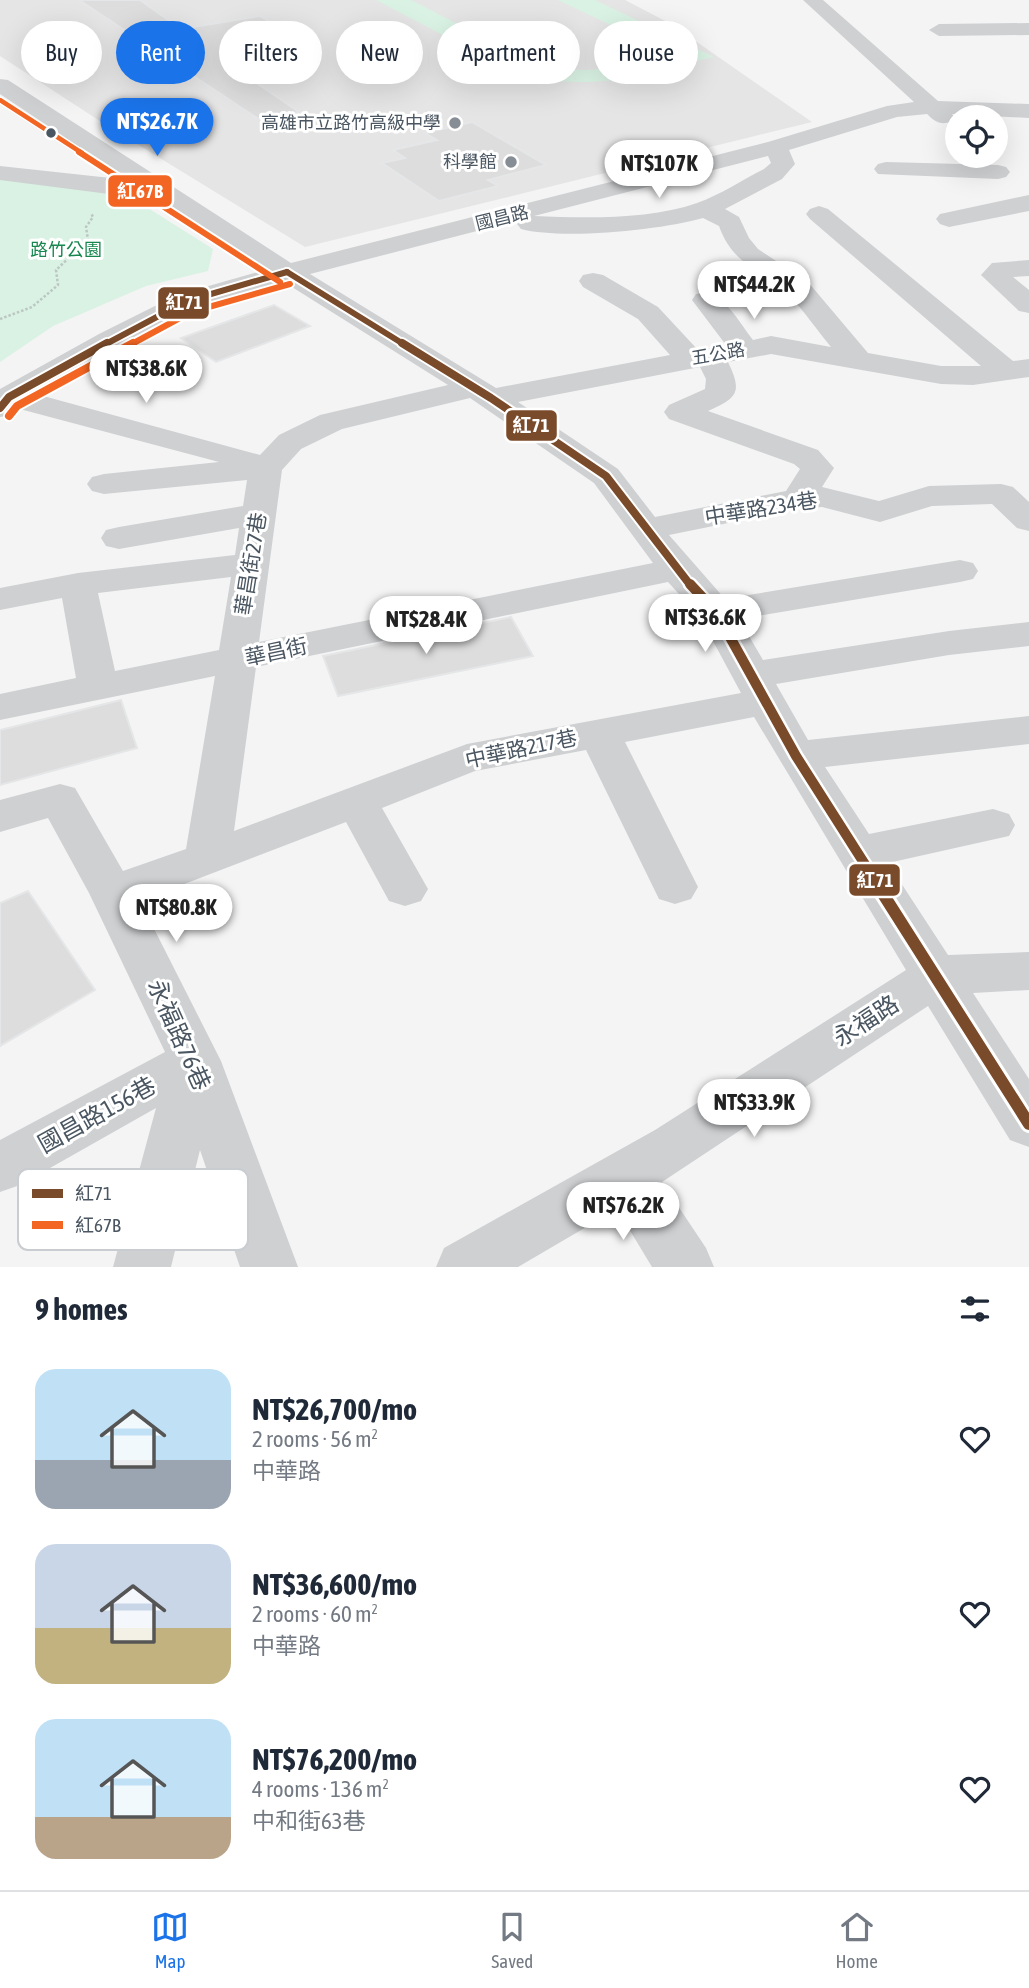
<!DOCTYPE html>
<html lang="en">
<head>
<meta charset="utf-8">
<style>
  body { margin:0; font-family:"Asap Condensed","Noto Sans TC",sans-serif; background:#f6f6f7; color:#1f2937; height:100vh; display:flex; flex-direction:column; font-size:26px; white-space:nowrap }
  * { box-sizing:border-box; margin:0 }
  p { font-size:23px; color:#747a83 }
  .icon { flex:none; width:38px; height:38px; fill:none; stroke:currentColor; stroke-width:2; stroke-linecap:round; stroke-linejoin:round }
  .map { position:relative; height:1267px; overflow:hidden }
  .side { display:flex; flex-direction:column; background:#fff; flex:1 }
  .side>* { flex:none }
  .banner { position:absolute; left:21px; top:21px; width:987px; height:63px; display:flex; gap:14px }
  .controls { position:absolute; left:945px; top:105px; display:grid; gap:14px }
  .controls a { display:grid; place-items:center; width:63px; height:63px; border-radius:50%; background:#fff; box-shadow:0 7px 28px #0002; font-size:35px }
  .price { position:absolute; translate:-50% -60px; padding:0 16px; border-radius:24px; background:#fff; color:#222; font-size:23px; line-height:46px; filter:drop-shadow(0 2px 4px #0008) }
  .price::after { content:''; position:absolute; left:50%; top:42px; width:21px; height:16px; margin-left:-10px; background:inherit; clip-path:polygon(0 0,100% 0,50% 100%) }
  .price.on { background:#1a73e8; color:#fff }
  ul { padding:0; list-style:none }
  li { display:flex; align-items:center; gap:21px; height:175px; padding:0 35px }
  li span { display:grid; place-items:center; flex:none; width:196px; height:140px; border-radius:21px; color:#555 }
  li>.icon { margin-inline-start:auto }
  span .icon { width:84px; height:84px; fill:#fffc; stroke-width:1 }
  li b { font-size:30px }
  h2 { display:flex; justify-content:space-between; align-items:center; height:84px; padding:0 35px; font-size:30px }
  .pill { padding:0 24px; border-radius:32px; background:#fff; box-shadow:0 7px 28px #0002; font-size:24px; line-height:63px }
  .pill.on { background:#1a73e8; color:#fff }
  .tab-bar { display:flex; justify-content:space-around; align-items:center; height:98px; border-top:2px solid #e0e1e3; background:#fff; font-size:19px; color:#747a83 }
  .tab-bar a { display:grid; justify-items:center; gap:4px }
  .tab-bar .on { color:#1a73e8 }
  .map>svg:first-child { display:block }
  .education { fill:#e6e5e6 }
  .green { fill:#d9f2e3 }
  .building { fill:#ddddde; stroke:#e5e6e7; stroke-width:2 }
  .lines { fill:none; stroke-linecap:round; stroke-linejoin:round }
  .path { stroke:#bcc7c4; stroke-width:2.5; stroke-dasharray:2.5 2; stroke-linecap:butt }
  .minor { fill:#ced0d2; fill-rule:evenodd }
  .bus-1-far3-casing { stroke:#fff; stroke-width:10 }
  .bus-1-far2-casing { stroke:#fff; stroke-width:12 }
  .bus-1-far1-casing { stroke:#fff; stroke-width:15 }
  .bus-1-casing { stroke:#fff; stroke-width:18 }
  .bus-2-far2-casing { stroke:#fff; stroke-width:7 }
  .bus-2-far1-casing { stroke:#fff; stroke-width:10 }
  .bus-2-casing { stroke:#fff; stroke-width:12 }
  .bus-1-far3 { stroke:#7a4b2a; stroke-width:6 }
  .bus-1-far2 { stroke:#7a4b2a; stroke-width:8 }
  .bus-1-far1 { stroke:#7a4b2a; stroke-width:10 }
  .bus-1 { stroke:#7a4b2a; stroke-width:12 }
  .bus-2-far2 { stroke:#f26522; stroke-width:4.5 }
  .bus-2-far1 { stroke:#f26522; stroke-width:6 }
  .bus-2 { stroke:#f26522; stroke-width:8 }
  .poi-dot { fill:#868d94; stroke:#fff; stroke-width:2.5 }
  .bus-dot { fill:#4a5661; stroke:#fff; stroke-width:2.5 }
  .labels { text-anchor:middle; stroke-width:6; stroke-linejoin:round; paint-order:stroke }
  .far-poi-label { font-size:18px; fill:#4a5661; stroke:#fff; text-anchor:end }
  .far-street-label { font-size:18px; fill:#4a5661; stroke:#fff }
  .far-park-label { font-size:18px; fill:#17864f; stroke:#fff }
  .street-label { font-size:21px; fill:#4a5661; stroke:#fff }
  .near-street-label { font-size:24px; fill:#4a5661; stroke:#fff }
  .key { fill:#fff; stroke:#c9ccd0; stroke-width:2 }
  .key-label { font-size:19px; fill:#4a5661 }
  .line-badge { stroke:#fff; stroke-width:2.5 }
  .badge-label { font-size:19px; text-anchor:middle; font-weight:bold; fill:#fff }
</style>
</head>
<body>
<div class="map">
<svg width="1029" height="1267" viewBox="0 0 1029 1267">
  <rect width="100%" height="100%" fill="#f4f4f4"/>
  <path class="education" d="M 0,0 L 625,0 L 671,24 L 812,122 L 305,247 L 106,125 L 0,56 Z"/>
  <g class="green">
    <path d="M 376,0 L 411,0 L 537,65 C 570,71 619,76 645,51 L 638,38 L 558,0 L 595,0 L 714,57 L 691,62 L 676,56 C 656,87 551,86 519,75 Z"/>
    <path d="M 0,175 L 121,191 L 213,249 L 208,271 L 146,286 L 53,326 L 0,362 Z"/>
  </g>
  <g class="building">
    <path d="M 79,0 L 140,0 L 181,29 L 260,16 L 323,55 L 239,71 L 299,112 L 260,120 Z"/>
    <path d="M 472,122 L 546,165 L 488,180 L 498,186 L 439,201 L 382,163 L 405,158 L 393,150 L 437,140 L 425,133 Z"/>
    <path d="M 274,305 L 310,326 L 216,362 L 181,338 Z"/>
    <path d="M 511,617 L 533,656 L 338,696 L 323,656 Z"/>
    <path d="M 121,700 L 137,748 L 0,785 L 0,730 Z"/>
    <path d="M 28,891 L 95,990 L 0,1046 L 0,903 Z"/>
  </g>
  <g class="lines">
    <path class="path" d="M 0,319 L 32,307 L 58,285 L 56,270 L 88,240 L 86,227 L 93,217 L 91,213"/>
    <g class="minor">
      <path d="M 803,0 L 823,0 L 938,101 L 1029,104 L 1029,118 L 952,114 L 954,117 L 951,122 C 940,125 935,122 927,114 L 897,117 L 789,150 L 795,164 L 782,179 L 725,209 L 739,217 L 749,238 L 758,249 L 808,282 L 868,353 L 941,366 L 981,366 L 810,219 L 806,214 L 810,209 L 819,206 L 828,209 L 1013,361 L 1029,359 L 1029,377 L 973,385 L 941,384 L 771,354 L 728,362 C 743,393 737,398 708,411 L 818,450 L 834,468 L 822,487 L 879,501 L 929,486 L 1001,484 L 1013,487 L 1029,502 L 1029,531 L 1017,528 L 992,504 L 932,506 L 880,522 L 822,507 L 798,509 L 669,535 L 725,599 L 960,560 L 973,563 L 978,571 L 973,579 L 960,582 L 739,619 L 763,660 L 949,631 L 1029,622 L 1029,646 L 949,655 L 776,684 L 808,740 L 1029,716 L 1029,744 L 825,767 L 869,834 L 993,809 L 1009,814 L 1015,825 L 1009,836 L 888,863 L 948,955 L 1029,952 L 1029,990 L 973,993 L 1029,1079 L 1029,1147 L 1010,1140 L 928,1006 L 662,1182 L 706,1248 L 714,1267 L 652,1267 L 617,1209 L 518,1267 L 436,1267 L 444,1248 L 655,1130 L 906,970 L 754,717 L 625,742 L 698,887 L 691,899 L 675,904 L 659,899 L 586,750 L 475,771 L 382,808 L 428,889 L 421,901 L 405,906 L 389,901 L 346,822 L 140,901 L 221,1061 L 298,1267 L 240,1267 L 200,1150 L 171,1267 L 113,1267 L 156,1108 L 20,1185 L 0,1192 L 0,1140 L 165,1052 L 89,893 L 48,818 L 0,832 L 0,800 L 60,784 L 75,788 L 123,871 L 186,849 L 215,676 L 0,720 L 0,694 L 76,678 L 62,598 L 0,610 L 0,588 L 78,573 L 235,555 L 239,528 L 119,549 L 106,546 L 101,538 L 106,530 L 119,527 L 243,506 L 247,480 L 104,494 L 92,491 L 87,484 L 92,477 L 104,474 L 219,462 L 16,408 L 11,415 L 0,417 L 0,389 L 99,334 L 177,295 L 265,270 L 152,195 L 109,194 L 0,180 L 0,166 L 129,180 L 0,94 L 0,79 L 8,80 L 291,263 L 768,142 L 887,106 L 914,102 ZM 768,156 L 771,163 L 764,169 C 742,180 720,195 697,203 C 649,220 585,218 534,216 ZM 703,218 L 719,226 C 734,268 762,267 789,295 C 804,311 817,330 831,347 L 771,336 L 753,340 C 738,321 722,288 696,294 L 692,300 L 726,345 L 698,350 L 658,307 L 603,275 L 593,273 L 583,275 L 579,281 L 583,287 L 638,319 L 670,355 L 496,388 L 310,274 L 520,220 L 517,224 L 521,229 C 562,240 662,230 703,218 ZM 284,282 L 448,385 L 320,415 L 279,435 L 260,455 L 36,394 L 119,346 L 197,307 ZM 700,367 L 706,379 L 705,389 L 669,405 L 664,412 L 669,419 L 794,464 L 800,469 L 786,491 L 655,517 L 618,469 L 518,402 ZM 470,398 L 594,483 L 653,563 L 259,642 L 282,470 L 301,449 L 342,429 ZM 231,577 L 219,650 L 115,671 L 98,593 ZM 668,582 L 700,617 L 741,693 L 467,744 L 234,831 L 256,667 Z"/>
      <path d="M 1029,23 L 1029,35 L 939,36 L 929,30 L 939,24 Z"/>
      <path d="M 886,162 L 998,165 L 1006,167 L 1010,172 L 1006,177 L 998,179 L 878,174 L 874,169 L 878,164 Z"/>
      <path d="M 1029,195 L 1029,211 L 949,227 L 940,224 L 936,219 L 940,214 Z"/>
      <path d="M 1029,260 L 1029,276 L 1013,277 L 1029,290 L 1029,313 L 1019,311 L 981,275 L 992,263 Z"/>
    </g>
    <g class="bus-1-far3-casing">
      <g id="bus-1-far3">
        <path d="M 287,272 L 405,345"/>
        <path d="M 104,345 L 187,301 L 287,272"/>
      </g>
    </g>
    <g class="bus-1-far2-casing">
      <g id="bus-1-far2">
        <path d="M 402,343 L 491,398 L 606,476 L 691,586"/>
        <path d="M 0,408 L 9,397 L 107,343"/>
      </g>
    </g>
    <g class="bus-1-far1-casing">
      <path id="bus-1-far1" d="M 690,584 L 716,612 L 796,756 L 880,888"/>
    </g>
    <g class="bus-1-casing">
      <path id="bus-1" d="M 878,886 L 1029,1124"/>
    </g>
    <g class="bus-2-far2-casing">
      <path id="bus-2-far2" d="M 0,100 L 82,153"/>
    </g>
    <g class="bus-2-far1-casing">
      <g id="bus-2-far1">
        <path d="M 79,152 L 280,282"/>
        <path d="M 130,345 L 191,312 L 290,284"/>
      </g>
    </g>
    <g class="bus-2-casing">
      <path id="bus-2" d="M 9,416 L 17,406 L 133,343"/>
    </g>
    <use href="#bus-1-far3" class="bus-1-far3"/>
    <use href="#bus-1-far2" class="bus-1-far2"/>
    <use href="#bus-1-far1" class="bus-1-far1"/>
    <use href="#bus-1" class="bus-1"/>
    <use href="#bus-2-far2" class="bus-2-far2"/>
    <use href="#bus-2-far1" class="bus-2-far1"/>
    <use href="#bus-2" class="bus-2"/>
  </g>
  <g class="poi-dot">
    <circle cx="455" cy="123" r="7"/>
    <circle cx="511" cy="162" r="7"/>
  </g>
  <circle class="bus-dot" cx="51" cy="133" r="6"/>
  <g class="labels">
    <g class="far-poi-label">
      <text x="441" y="129">高雄市立路竹高級中學</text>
      <text x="497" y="168">科學館</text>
    </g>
    <g class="far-street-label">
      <text transform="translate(502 218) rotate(-14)" y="6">國昌路</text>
      <text transform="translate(718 354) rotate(-10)" y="6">五公路</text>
    </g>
    <g class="far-park-label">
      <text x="66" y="256">路竹公園</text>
    </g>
    <g class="street-label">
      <text transform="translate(761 509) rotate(-9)" y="7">中華路234巷</text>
      <text transform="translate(251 564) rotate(-81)" y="7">華昌街27巷</text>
      <text transform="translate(276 652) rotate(-12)" y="7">華昌街</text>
      <text transform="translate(521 749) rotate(-12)" y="7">中華路217巷</text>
    </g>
    <g class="near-street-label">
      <text transform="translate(866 1021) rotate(-33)" y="8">永福路</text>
      <text transform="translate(179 1035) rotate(66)" y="8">永福路76巷</text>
      <text transform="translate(97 1115) rotate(-29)" y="8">國昌路156巷</text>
    </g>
  </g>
  <rect x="18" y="1169" width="230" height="81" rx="10" class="key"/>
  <rect x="32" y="1189" width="31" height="9" fill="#7a4b2a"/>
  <rect x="32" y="1221" width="31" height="8" fill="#f26522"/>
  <g class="key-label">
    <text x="75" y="1200">紅71</text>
    <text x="75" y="1232">紅67B</text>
  </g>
  <g class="line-badge">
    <rect x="107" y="174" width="66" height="34" rx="7" fill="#f26522"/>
    <rect x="157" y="286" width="53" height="34" rx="7" fill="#7a4b2a"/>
    <rect x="505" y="409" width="53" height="33" rx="7" fill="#7a4b2a"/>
    <rect x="848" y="863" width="53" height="34" rx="7" fill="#7a4b2a"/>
  </g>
  <g class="badge-label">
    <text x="140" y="198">紅67B</text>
    <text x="184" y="309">紅71</text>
    <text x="531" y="432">紅71</text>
    <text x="875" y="887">紅71</text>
  </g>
</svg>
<div class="controls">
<a><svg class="icon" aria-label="locate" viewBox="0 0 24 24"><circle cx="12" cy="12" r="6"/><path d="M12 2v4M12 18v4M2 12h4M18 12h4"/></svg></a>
</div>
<b class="price on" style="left:157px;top:158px">NT$26.7K</b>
<b class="price" style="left:659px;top:200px">NT$107K</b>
<b class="price" style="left:754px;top:321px">NT$44.2K</b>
<b class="price" style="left:146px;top:405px">NT$38.6K</b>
<b class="price" style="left:705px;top:654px">NT$36.6K</b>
<b class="price" style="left:426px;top:656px">NT$28.4K</b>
<b class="price" style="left:176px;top:944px">NT$80.8K</b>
<b class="price" style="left:754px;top:1139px">NT$33.9K</b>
<b class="price" style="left:623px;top:1242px">NT$76.2K</b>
<div class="banner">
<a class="pill">Buy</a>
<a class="pill on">Rent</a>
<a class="pill">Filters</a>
<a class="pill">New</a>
<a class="pill">Apartment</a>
<a class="pill">House</a>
</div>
</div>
<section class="side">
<h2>9 homes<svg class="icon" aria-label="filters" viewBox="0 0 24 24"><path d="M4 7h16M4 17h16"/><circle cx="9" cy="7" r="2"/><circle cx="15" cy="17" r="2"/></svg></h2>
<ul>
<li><span style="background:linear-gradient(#bfe0f5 65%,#9aa5b1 0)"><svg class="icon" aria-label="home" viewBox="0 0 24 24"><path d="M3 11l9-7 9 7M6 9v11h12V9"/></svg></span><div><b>NT$26,700/mo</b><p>2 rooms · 56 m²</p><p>中華路</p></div><svg class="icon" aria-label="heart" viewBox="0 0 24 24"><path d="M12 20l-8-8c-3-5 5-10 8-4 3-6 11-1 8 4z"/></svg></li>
<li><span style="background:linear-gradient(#c9d6e8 60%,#c2b280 0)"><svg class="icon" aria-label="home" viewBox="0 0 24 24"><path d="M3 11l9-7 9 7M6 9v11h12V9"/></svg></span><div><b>NT$36,600/mo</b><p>2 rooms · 60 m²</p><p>中華路</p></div><svg class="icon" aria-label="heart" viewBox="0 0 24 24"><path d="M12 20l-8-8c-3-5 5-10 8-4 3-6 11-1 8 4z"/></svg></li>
<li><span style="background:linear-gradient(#bfe0f5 70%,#b9a48a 0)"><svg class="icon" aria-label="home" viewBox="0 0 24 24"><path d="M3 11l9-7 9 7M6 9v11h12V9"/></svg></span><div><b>NT$76,200/mo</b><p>4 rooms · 136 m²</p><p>中和街63巷</p></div><svg class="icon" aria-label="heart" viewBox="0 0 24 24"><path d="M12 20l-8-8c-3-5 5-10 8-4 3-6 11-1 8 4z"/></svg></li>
</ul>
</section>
<nav class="tab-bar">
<a class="on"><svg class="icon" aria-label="map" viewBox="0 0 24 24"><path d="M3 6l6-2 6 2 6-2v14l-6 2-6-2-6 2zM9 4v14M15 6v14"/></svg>Map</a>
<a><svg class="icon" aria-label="saved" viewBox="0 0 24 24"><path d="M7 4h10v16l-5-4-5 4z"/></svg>Saved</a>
<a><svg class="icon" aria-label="home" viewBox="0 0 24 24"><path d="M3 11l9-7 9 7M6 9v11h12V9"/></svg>Home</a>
</nav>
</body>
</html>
